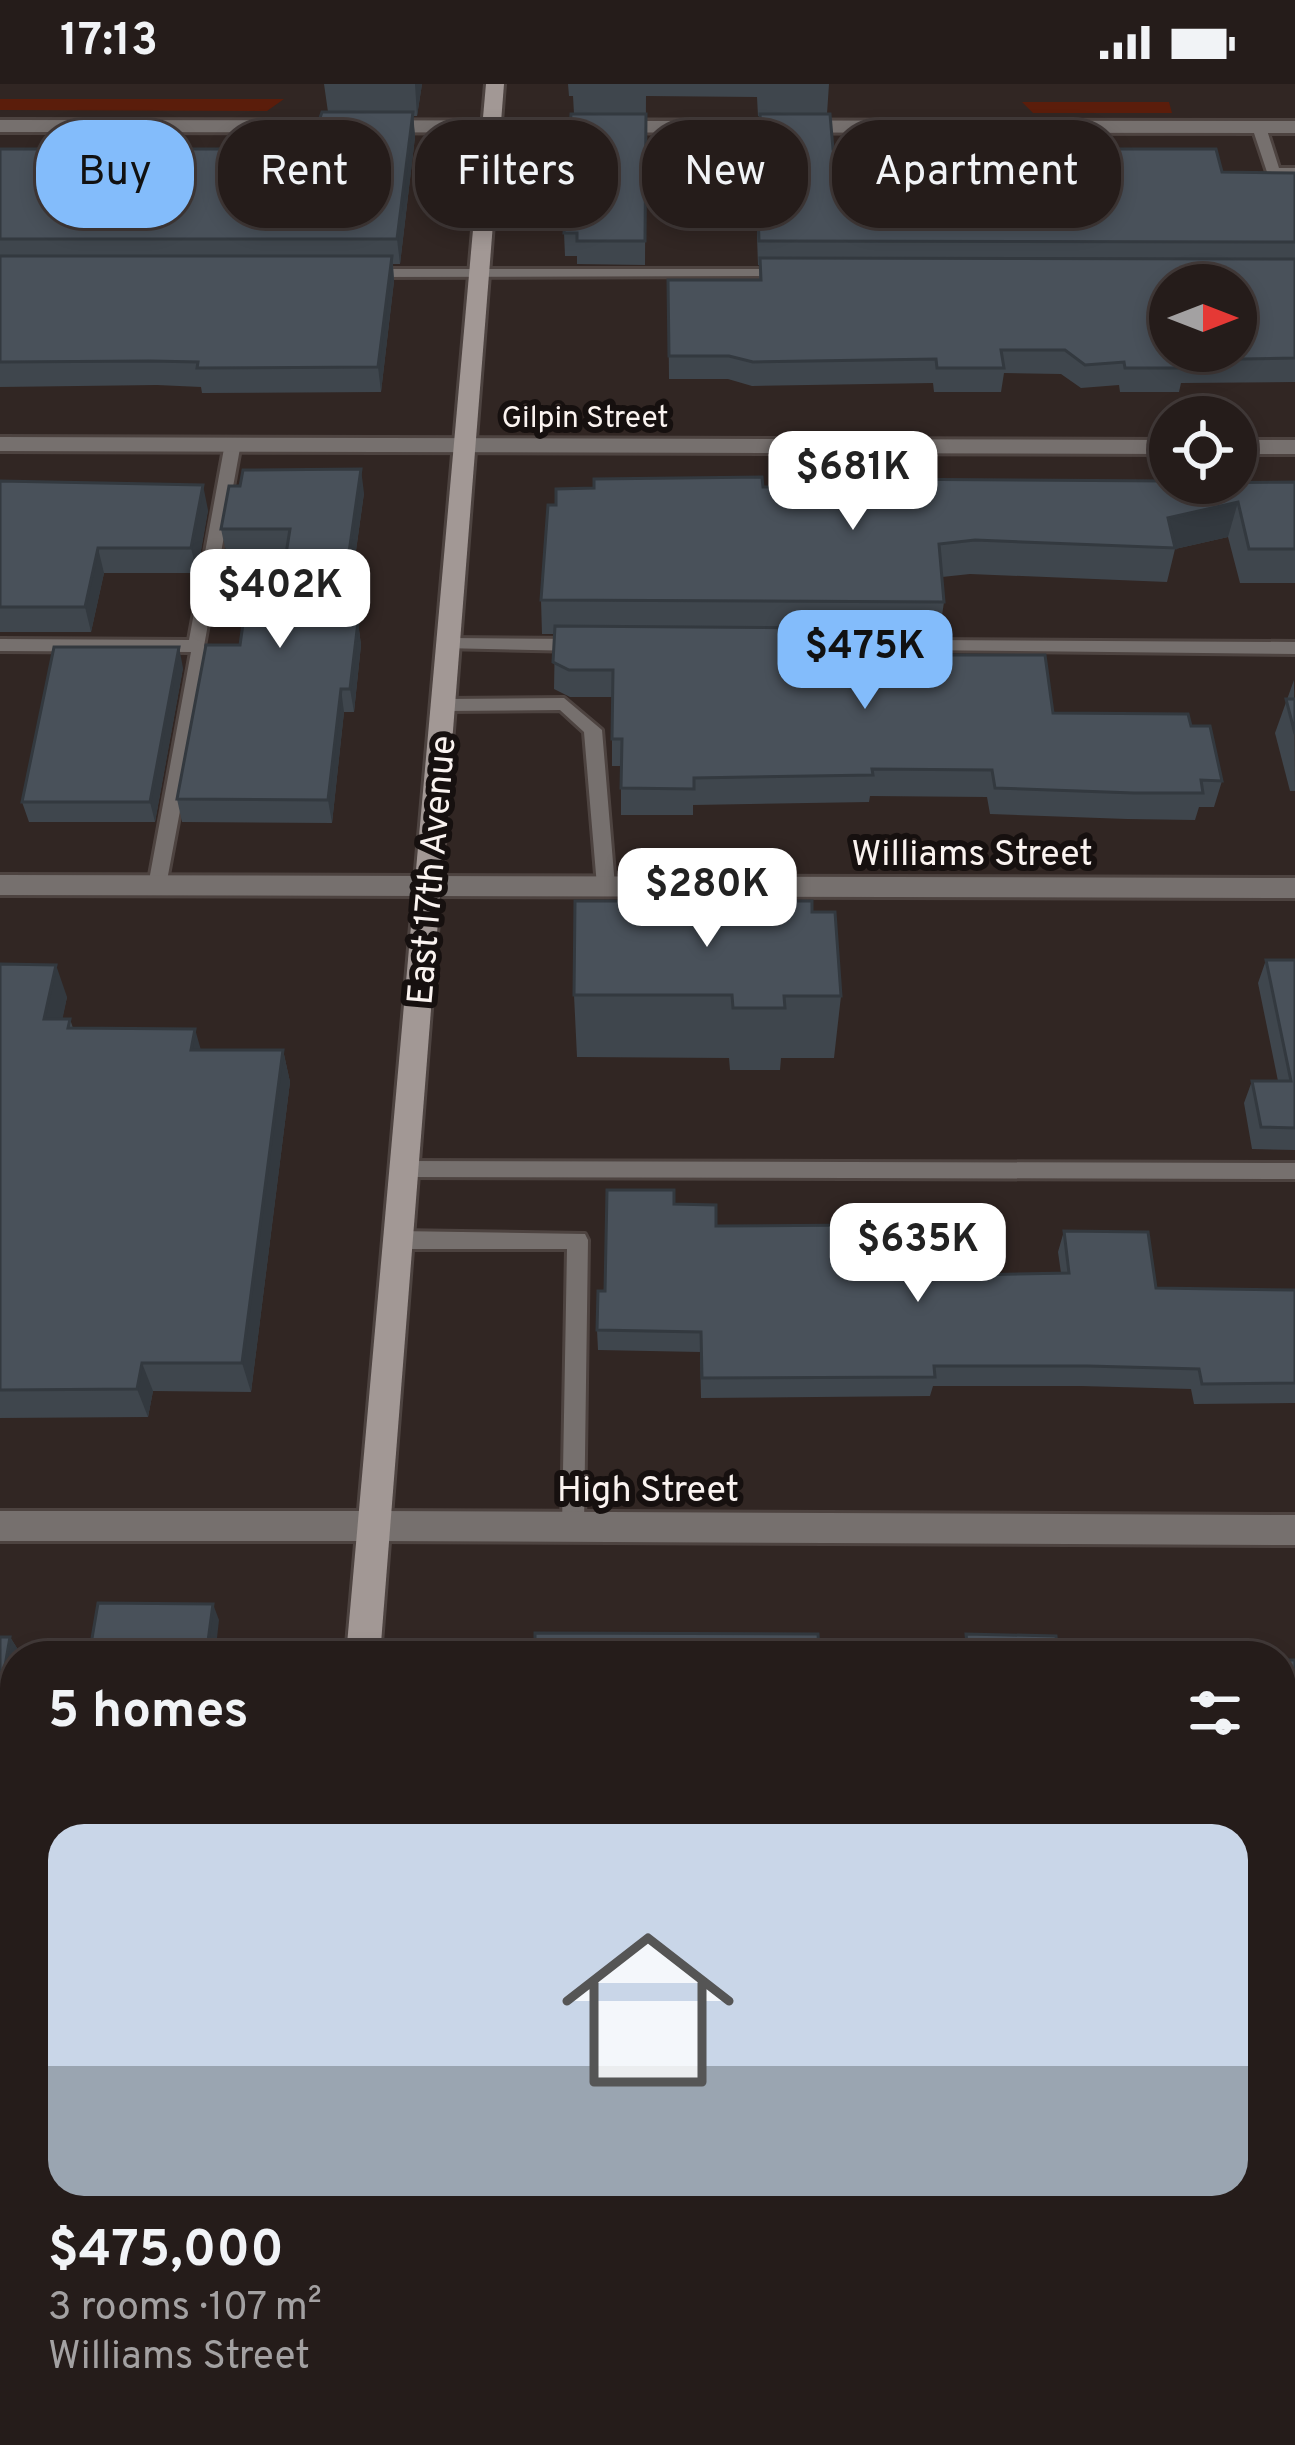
<!DOCTYPE html>
<html lang="en">
<head>
<meta charset="utf-8">
<style>
  body { margin:0; font-family:Overpass,sans-serif; background:#312927; color:#f1f3f6; height:100vh; display:flex; flex-direction:column; font-size:45px; white-space:nowrap }
  * { box-sizing:border-box; margin:0 }
  p { font-size:39px; color:#a3a1a2 }
  .icon { flex:none; width:66px; height:66px; fill:none; stroke:currentColor; stroke-width:2; stroke-linecap:round; stroke-linejoin:round }
  .map { position:relative; flex:1; overflow:hidden }
  .drawer { position:absolute; left:0px; top:1557px; width:1296px; height:804px; display:flex; flex-direction:column; background:#251c1a; border-radius:48px 48px 0 0; box-shadow:0 6px 18px #0003,0 0 0 3px #423a39 }
  .drawer>* { flex:none }
  .top-card { position:absolute; left:36px; top:36px; width:1224px; height:108px; display:flex; gap:24px }
  .needle { width:78px; rotate:90deg }
  .fabs { position:absolute; left:1149px; top:180px; display:grid; gap:24px }
  .fabs a { display:grid; place-items:center; width:108px; height:108px; border-radius:50%; background:#251c1a; box-shadow:0 6px 18px #0003,0 0 0 3px #423a39; font-size:60px }
  .price { position:absolute; translate:-50% -102px; padding:0 27px; border-radius:24px; background:#fff; color:#222; font-size:39px; line-height:78px; filter:drop-shadow(0 3px 6px #0008) }
  .price::after { content:''; position:absolute; left:50%; top:72px; width:36px; height:27px; margin-left:-18px; background:inherit; clip-path:polygon(0 0,100% 0,50% 100%) }
  .price.selected { background:#83bcfb; color:#111 }
  ul { padding:0; list-style:none }
  li { display:grid; align-content:center; gap:24px; height:636px; padding:0 48px }
  li+li { border-top:3px solid #423a39 }
  li span { display:grid; place-items:center; height:372px; border-radius:36px; color:#555 }
  li>.icon { margin-inline-start:auto }
  span .icon { width:216px; height:216px; fill:#fffc; stroke-width:1 }
  li b { font-size:51px }
  h2 { display:flex; justify-content:space-between; align-items:center; height:144px; padding:0 48px; font-size:51px }
  .tag { padding:0 42px; border-radius:48px; background:#251c1a; box-shadow:0 6px 18px #0003,0 0 0 3px #423a39; font-size:42px; line-height:108px }
  .tag.selected { background:#83bcfb; color:#111 }
  .status { display:flex; justify-content:space-between; align-items:center; height:84px; padding:0 60px; background:#251c1a; direction:ltr }
  .status svg { height:33px; fill:currentColor }
  .map>svg:first-child { display:block }
  .green { fill:#5b1d0b }
  .lines { fill:none; stroke-linecap:round; stroke-linejoin:round }
  .service-casing { stroke:#4d4340; stroke-width:6 }
  .minor-casing { stroke:#4d4340; stroke-width:6 }
  .tertiary-casing { stroke:#4d4340; stroke-width:6 }
  .secondary-casing { stroke:#4d4340; stroke-width:6 }
  .service { fill:#76706e; fill-rule:evenodd }
  .minor { fill:#76706e; fill-rule:evenodd }
  .tertiary { fill:#76706e; fill-rule:evenodd }
  .secondary { fill:#a29895; fill-rule:evenodd }
  .wall { fill:#3f464d }
  .shaded-wall { fill:#33393f }
  .building { fill:#49515a; stroke:#33393f; stroke-width:3; fill-rule:evenodd }
  .labels { text-anchor:middle; stroke-width:12; stroke-linejoin:round; paint-order:stroke }
  .far-street-label { font-size:30px; fill:#faf3f0; stroke:#16100f }
  .street-label { font-size:36px; fill:#faf3f0; stroke:#16100f }
</style>
</head>
<body>
<div class="status"><b>17:13</b><svg viewBox="0 0 49 12"><path d="M0 12V9h3v3zM5 12V6h3v6zM10 12V3h3v9zM15 12V0h3v12zM26 1h20v11H26zM47 4h2v5h-2z"/></svg></div>
<div class="map">
<svg width="1295" height="2361" viewBox="0 0 1295 2361">
  <rect width="100%" height="100%" fill="#312623"/>
  <g class="green">
    <path d="M 0,15 L 284,15 L 267,27 L 0,26 Z"/>
    <path d="M 1022,18 L 1169,18 L 1172,29 L 1033,29 Z"/>
  </g>
  <g class="lines">
    <g class="service-casing">
      <g id="service">
        <path d="M 1254,40 L 1266,43 L 1279,84 L 1295,84 L 1295,92 L 1268,91 L 1252,43 Z"/>
        <path d="M 785,185 L 792,189 L 790,192 L 367,193 L 360,189 L 367,185 Z"/>
        <path d="M 233,354 L 241,359 L 204,562 L 209,571 L 166,802 L 157,809 L 148,802 L 191,568 L 0,567 L 0,555 L 189,556 L 225,359 Z"/>
        <path d="M 448,554 L 580,555 L 588,561 L 580,567 L 442,564 L 440,560 Z"/>
        <path d="M 918,556 L 1295,558 L 1295,570 L 912,566 L 910,562 Z"/>
        <path d="M 564,614 L 602,646 L 615,802 L 606,809 L 597,802 L 584,648 L 560,626 L 445,627 L 436,621 L 445,615 Z"/>
        <path d="M 404,1077 L 1295,1079 L 1295,1095 L 404,1093 L 397,1091 L 394,1085 L 397,1079 Z"/>
        <path d="M 398,1147 L 585,1150 L 588,1156 L 584,1443 L 581,1450 L 573,1453 L 565,1450 L 562,1443 L 567,1165 L 398,1165 L 391,1162 L 388,1156 L 391,1150 Z"/>
        <rect x="0" y="1902" width="15" height="26"/>
      </g>
    </g>
    <g class="minor-casing">
      <g id="minor">
        <path d="M 0,353 L 1170,356 L 1170,370 L 0,367 Z"/>
        <rect x="1236" y="356" width="59" height="14"/>
        <path d="M 0,791 L 1295,794 L 1295,814 L 0,811 Z"/>
        <path d="M 0,1427 L 374,1427 L 385,1432 L 390,1442 L 385,1452 L 374,1457 L 0,1457 Z"/>
      </g>
    </g>
    <g class="tertiary-casing">
      <g id="tertiary">
        <path d="M 0,36 L 1295,37 L 1295,49 L 0,48 Z"/>
        <path d="M 374,1427 L 1295,1431 L 1295,1461 L 374,1457 L 363,1452 L 358,1442 L 363,1432 Z"/>
      </g>
    </g>
    <g class="secondary-casing">
      <g id="secondary">
        <path d="M 486,0 L 504,0 L 380,1572 L 346,1572 Z"/>
        <path d="M 277,2346 L 319,2346 L 318,2361 L 276,2361 Z"/>
      </g>
    </g>
    <use href="#service" class="service"/>
    <use href="#minor" class="minor"/>
    <use href="#tertiary" class="tertiary"/>
    <use href="#secondary" class="secondary"/>
  </g>
  <g class="wall">
    <path d="M 324,0 L 422,0 L 417,32 L 413,32 L 415,53 L 400,180 L 393,180 L 394,197 L 381,308 L 202,309 L 201,303 L 157,301 L 0,303 L 0,65 L 290,65 L 311,60 L 328,28 Z"/>
    <path d="M 568,0 L 829,0 L 827,30 L 833,65 L 959,65 L 960,59 L 1222,88 L 1295,89 L 1295,298 L 1181,299 L 1179,308 L 1120,308 L 1119,301 L 1081,304 L 1061,290 L 1004,289 L 1001,308 L 934,308 L 933,299 L 752,302 L 728,295 L 669,295 L 668,196 L 759,196 L 760,181 L 758,181 L 757,153 L 758,129 L 762,129 L 760,32 L 758,32 L 757,13 L 646,12 L 645,181 L 577,180 L 577,172 L 565,172 L 564,149 L 574,30 L 573,12 L 569,12 Z"/>
    <path d="M 863,395 L 1295,398 L 1295,499 L 1240,499 L 1228,453 L 1175,465 L 1167,498 L 970,490 L 942,493 L 944,518 L 940,545 L 948,571 L 1053,629 L 1191,642 L 1222,697 L 1214,723 L 1199,723 L 1195,736 L 1127,735 L 990,730 L 987,713 L 870,712 L 869,718 L 693,721 L 693,731 L 621,731 L 621,682 L 612,682 L 612,613 L 570,613 L 554,605 L 555,550 L 542,550 L 541,516 L 763,403 L 863,402 Z"/>
    <path d="M 0,397 L 208,426 L 197,489 L 104,489 L 91,548 L 0,548 Z"/>
    <path d="M 364,409 L 346,538 L 358,538 L 361,561 L 354,628 L 344,628 L 332,739 L 182,738 L 177,715 L 240,561 L 276,533 L 286,468 L 226,468 L 221,445 Z"/>
    <path d="M 183,584 L 155,738 L 29,738 L 22,718 Z"/>
    <path d="M 1294,596 L 1295,707 L 1290,707 L 1275,649 Z"/>
    <path d="M 812,828 L 841,912 L 834,974 L 781,974 L 780,986 L 730,986 L 729,974 L 577,973 L 574,911 Z"/>
    <path d="M 1266,876 L 1295,876 L 1295,1066 L 1252,1065 L 1244,1019 L 1252,997 L 1278,997 L 1258,899 Z"/>
    <path d="M 0,880 L 67,913 L 62,935 L 70,935 L 73,944 L 201,966 L 283,966 L 290,998 L 251,1308 L 153,1307 L 148,1333 L 0,1334 Z"/>
    <path d="M 674,1120 L 716,1142 L 868,1193 L 1061,1189 L 1058,1168 L 1064,1147 L 1156,1204 L 1295,1206 L 1295,1319 L 1194,1320 L 1191,1305 L 1081,1302 L 933,1302 L 930,1312 L 701,1314 L 700,1268 L 598,1266 L 597,1246 L 605,1207 Z"/>
    <path d="M 535,1549 L 818,1550 L 819,1567 L 960,1571 L 966,1550 L 1056,1552 L 1058,1572 L 503,1572 L 503,1567 L 535,1567 Z"/>
    <path d="M 0,1553 L 10,1553 L 20,1569 L 20,1572 L 15,1572 L 15,1599 L 12,1614 L 15,1614 L 15,1682 L 0,1682 Z"/>
    <path d="M 1281,1576 L 1295,1576 L 1295,1883 L 1291,1883 L 1291,1900 L 1295,1900 L 1295,2288 L 1281,2288 Z"/>
    <path d="M 0,1801 L 15,1802 L 15,1887 L 0,1887 Z"/>
    <path d="M 15,2104 L 15,2330 L 0,2330 L 0,2190 L 2,2190 Z"/>
    <path d="M 450,2346 L 853,2346 L 851,2348 L 714,2349 Z"/>
  </g>
  <g class="shaded-wall">
    <path d="M 415,0 L 422,0 L 417,32 Z"/>
    <path d="M 413,28 L 415,53 L 400,180 L 397,155 Z"/>
    <path d="M 392,172 L 394,197 L 381,308 L 378,283 Z"/>
    <path d="M 361,385 L 364,409 L 343,561 L 339,538 Z"/>
    <path d="M 203,401 L 208,426 L 197,489 L 191,464 Z"/>
    <path d="M 1238,418 L 1228,453 L 1175,465 L 1168,434 Z"/>
    <path d="M 98,464 L 104,489 L 91,548 L 85,523 Z"/>
    <path d="M 358,538 L 361,561 L 354,628 L 350,605 Z"/>
    <path d="M 179,563 L 183,584 L 155,738 L 150,718 Z"/>
    <path d="M 341,605 L 344,628 L 332,739 L 328,716 Z"/>
    <path d="M 56,881 L 67,913 L 56,967 L 44,935 Z"/>
    <path d="M 195,945 L 204,977 L 191,966 Z"/>
    <path d="M 283,966 L 290,998 L 251,1308 L 242,1279 Z"/>
    <path d="M 142,1279 L 153,1307 L 148,1333 L 137,1305 Z"/>
    <path d="M 213,1520 L 219,1536 L 215,1572 L 206,1572 Z"/>
    <path d="M 10,1553 L 20,1569 L 20,1572 L 15,1572 L 15,1599 L 10,1629 L 0,1614 Z"/>
  </g>
  <g class="building">
    <path d="M 322,28 L 413,28 L 397,155 L 0,155 L 0,65 L 290,65 L 290,60 L 311,60 Z"/>
    <path d="M 571,30 L 646,30 L 645,157 L 577,157 L 577,149 L 564,149 Z"/>
    <path d="M 760,30 L 830,30 L 833,65 L 961,65 L 960,59 L 1007,59 L 1008,65 L 1216,65 L 1222,88 L 1295,89 L 1295,158 L 759,157 L 758,129 L 765,129 Z"/>
    <path d="M 0,172 L 392,172 L 378,283 L 197,284 L 198,278 L 151,277 L 0,278 Z"/>
    <path d="M 760,174 L 1295,175 L 1295,274 L 1182,276 L 1184,284 L 1125,284 L 1124,278 L 1085,281 L 1065,266 L 1001,266 L 1004,284 L 937,284 L 936,275 L 753,278 L 729,272 L 669,272 L 668,196 L 761,196 ZM 1170,201 L 1236,201 L 1236,267 L 1170,267 Z"/>
    <path d="M 361,385 L 339,538 L 358,538 L 350,605 L 341,605 L 328,716 L 177,715 L 206,561 L 240,561 L 244,533 L 276,533 L 290,445 L 221,445 L 229,402 L 240,402 L 243,386 Z"/>
    <path d="M 762,393 L 763,403 L 864,402 L 863,395 L 1170,397 L 1170,399 L 1295,398 L 1295,465 L 1249,465 L 1238,418 L 1168,434 L 1175,464 L 975,456 L 939,460 L 944,518 L 541,516 L 548,421 L 556,421 L 556,405 L 594,404 L 594,395 Z"/>
    <path d="M 0,397 L 203,401 L 191,464 L 98,464 L 85,523 L 0,523 Z"/>
    <path d="M 555,542 L 945,545 L 948,571 L 1045,571 L 1053,629 L 1188,630 L 1191,642 L 1210,642 L 1222,697 L 1201,696 L 1203,709 L 1134,709 L 995,704 L 992,686 L 872,685 L 873,691 L 694,694 L 694,705 L 621,704 L 622,655 L 612,655 L 613,586 L 569,586 L 553,578 Z"/>
    <path d="M 54,563 L 179,563 L 150,718 L 22,718 Z"/>
    <path d="M 1286,615 L 1295,615 L 1295,650 Z"/>
    <path d="M 575,817 L 812,817 L 812,828 L 835,828 L 841,912 L 784,912 L 785,924 L 733,924 L 732,911 L 574,911 Z"/>
    <path d="M 1266,876 L 1295,876 L 1295,1044 L 1261,1043 L 1252,997 L 1291,997 Z"/>
    <path d="M 0,880 L 56,881 L 44,935 L 70,935 L 68,944 L 195,945 L 191,966 L 283,966 L 242,1279 L 142,1279 L 137,1305 L 0,1306 Z"/>
    <path d="M 607,1106 L 674,1106 L 674,1120 L 716,1121 L 716,1142 L 864,1141 L 868,1193 L 1069,1189 L 1064,1147 L 1148,1148 L 1156,1204 L 1295,1206 L 1295,1299 L 1202,1300 L 1199,1285 L 1088,1282 L 934,1282 L 935,1293 L 702,1294 L 701,1248 L 597,1246 L 598,1207 L 605,1207 Z"/>
    <path d="M 98,1519 L 213,1520 L 206,1572 L 89,1572 Z"/>
    <path d="M 535,1549 L 818,1550 L 819,1567 L 968,1571 L 966,1550 L 1056,1552 L 1058,1572 L 503,1572 L 503,1567 L 535,1567 Z"/>
    <path d="M 0,1553 L 10,1553 L 0,1611 Z"/>
    <path d="M 1281,1576 L 1295,1576 L 1295,1867 L 1291,1867 L 1291,1900 L 1295,1900 L 1295,2281 L 1281,2281 L 1281,1902 L 1291,1902 L 1281,1844 Z"/>
    <rect x="0" y="1614" width="15" height="53"/>
    <path d="M 0,1801 L 15,1802 L 15,1875 L 0,1874 Z"/>
    <path d="M 15,2104 L 15,2325 L 0,2325 L 0,2190 L 2,2190 Z"/>
    <path d="M 450,2346 L 714,2346 L 714,2361 L 449,2361 Z"/>
  </g>
  <g class="labels">
    <g class="far-street-label">
      <text x="585" y="343">Gilpin Street</text>
    </g>
    <g class="street-label">
      <text x="972" y="781">Williams Street</text>
      <text transform="translate(430 786) rotate(-85)" y="13">East 17th Avenue</text>
      <text x="648" y="1417">High Street</text>
    </g>
  </g>
</svg>
<div class="fabs">
<a><svg class="needle" viewBox="-14 -14 28 28"><path d="M0-13l5 13h-10z" fill="#e53935"/><path d="M0 13l5-13h-10z" fill="#a3a1a2"/></svg></a>
<a><svg class="icon" aria-label="locate" viewBox="0 0 24 24"><circle cx="12" cy="12" r="6"/><path d="M12 2v4M12 18v4M2 12h4M18 12h4"/></svg></a>
</div>
<b class="price" style="left:853px;top:449px">$681K</b>
<b class="price" style="left:280px;top:567px">$402K</b>
<b class="price selected" style="left:865px;top:628px">$475K</b>
<b class="price" style="left:707px;top:866px">$280K</b>
<b class="price" style="left:918px;top:1221px">$635K</b>
<div class="top-card">
<a class="tag selected">Buy</a>
<a class="tag">Rent</a>
<a class="tag">Filters</a>
<a class="tag">New</a>
<a class="tag">Apartment</a>
</div>
<section class="drawer">
<h2>5 homes<svg class="icon" aria-label="filters" viewBox="0 0 24 24"><path d="M4 7h16M4 17h16"/><circle cx="9" cy="7" r="2"/><circle cx="15" cy="17" r="2"/></svg></h2>
<ul>
<li><span style="background:linear-gradient(#c9d6e8 65%,#9aa5b1 0)"><svg class="icon" aria-label="home" viewBox="0 0 24 24"><path d="M3 11l9-7 9 7M6 9v11h12V9"/></svg></span><div><b>$475,000</b><p>3 rooms · 107 m²</p><p>Williams Street</p></div></li>
</ul>
</section>
</div>
</body>
</html>
